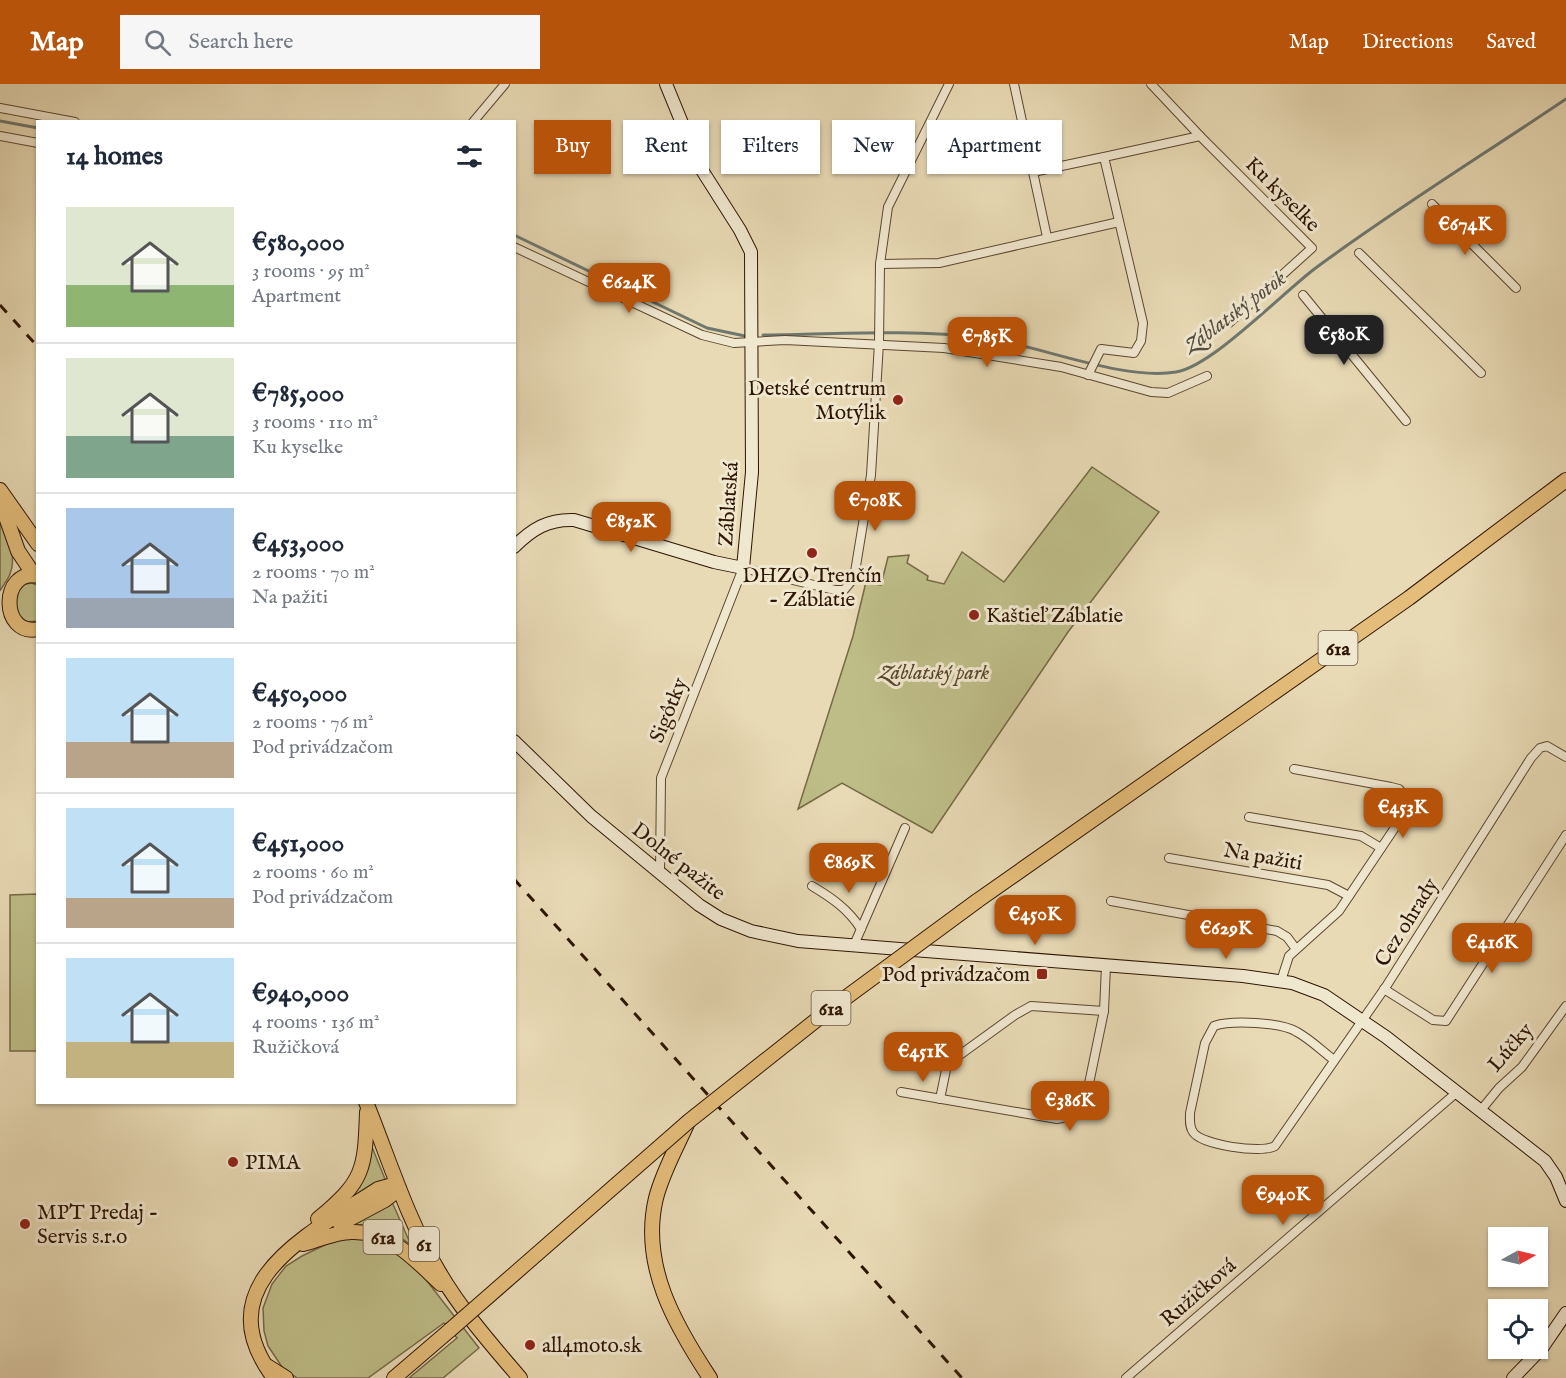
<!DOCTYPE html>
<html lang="en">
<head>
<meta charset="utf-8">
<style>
  body { margin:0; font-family:"IM FELL English",serif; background:#f6f6f7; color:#1f2937; height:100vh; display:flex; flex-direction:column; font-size:22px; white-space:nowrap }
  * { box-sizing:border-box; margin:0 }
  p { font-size:20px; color:#747a83 }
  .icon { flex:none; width:33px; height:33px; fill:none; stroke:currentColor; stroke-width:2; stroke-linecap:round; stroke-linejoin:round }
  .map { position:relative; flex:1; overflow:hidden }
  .side { position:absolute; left:36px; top:36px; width:480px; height:984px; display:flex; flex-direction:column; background:#fff; border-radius:0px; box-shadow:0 2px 4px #0004 }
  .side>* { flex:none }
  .top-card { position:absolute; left:534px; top:36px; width:570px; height:54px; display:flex; gap:12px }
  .needle { width:39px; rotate:82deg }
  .fabs { position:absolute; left:1488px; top:1143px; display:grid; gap:12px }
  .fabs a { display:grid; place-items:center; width:60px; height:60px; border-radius:0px; background:#fff; box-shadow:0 2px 4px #0004; font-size:30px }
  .price { position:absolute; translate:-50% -51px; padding:0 14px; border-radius:12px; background:#b45309; color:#fff; font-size:20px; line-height:39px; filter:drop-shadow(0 2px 3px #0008) }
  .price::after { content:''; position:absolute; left:50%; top:36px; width:18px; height:14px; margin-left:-9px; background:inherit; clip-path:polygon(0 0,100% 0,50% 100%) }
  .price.selected { background:#222; color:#fff }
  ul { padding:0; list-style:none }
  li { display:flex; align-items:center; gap:18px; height:150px; padding:0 30px }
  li+li { border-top:2px solid #e0e1e3 }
  li span { display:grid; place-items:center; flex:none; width:168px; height:120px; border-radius:0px; color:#555 }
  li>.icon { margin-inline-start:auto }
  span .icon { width:72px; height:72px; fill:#fffc; stroke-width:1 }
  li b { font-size:26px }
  h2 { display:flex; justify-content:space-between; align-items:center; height:72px; padding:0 30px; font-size:26px }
  .tag { padding:0 21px; border-radius:0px; background:#fff; box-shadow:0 2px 4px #0004; font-size:21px; line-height:54px }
  .tag.selected { background:#b45309; color:#fff }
  header { display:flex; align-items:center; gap:36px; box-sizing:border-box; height:84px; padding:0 30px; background:#b45309; color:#fff }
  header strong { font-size:28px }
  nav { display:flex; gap:33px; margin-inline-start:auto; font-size:21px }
  .search { width:420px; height:54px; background:#f6f6f7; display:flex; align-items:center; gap:15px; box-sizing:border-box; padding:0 21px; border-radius:0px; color:#747a83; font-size:22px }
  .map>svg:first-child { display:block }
  .green { fill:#bebd88; stroke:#766945; stroke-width:1.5 }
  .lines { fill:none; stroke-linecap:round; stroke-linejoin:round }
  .stream { stroke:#6f776f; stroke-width:3 }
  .street-casing { stroke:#5c462f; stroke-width:10 }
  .secondary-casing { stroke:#2e1502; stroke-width:14 }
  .primary-casing { stroke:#2e1502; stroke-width:16 }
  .street { stroke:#f0e7cf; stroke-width:8 }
  .secondary { stroke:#f0e7cf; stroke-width:12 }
  .primary { stroke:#e4bd7a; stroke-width:14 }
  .rail { stroke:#2e1502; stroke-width:3; stroke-dasharray:10 10; stroke-linecap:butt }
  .primary-bridge-casing { stroke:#2e1502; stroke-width:16; stroke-linecap:butt }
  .primary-bridge { stroke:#e4bd7a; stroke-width:14 }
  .poi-dot { fill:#8f2418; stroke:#f0e7cf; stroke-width:2 }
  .labels { text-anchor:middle; stroke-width:6; stroke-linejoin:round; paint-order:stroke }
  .shield { fill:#f0e7cf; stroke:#685440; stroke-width:1.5 }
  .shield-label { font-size:20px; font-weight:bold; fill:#2e1502 }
  .street-label { font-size:21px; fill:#2e1502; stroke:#f0e7cf }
  .poi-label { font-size:21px; fill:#2e1502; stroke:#f0e7cf; text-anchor:start }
  .park-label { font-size:21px; font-style:italic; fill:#59472a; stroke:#f0e7cf }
  .water-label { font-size:22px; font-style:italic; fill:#544e41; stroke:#f0e7cf }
</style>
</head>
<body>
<header>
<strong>Map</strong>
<div class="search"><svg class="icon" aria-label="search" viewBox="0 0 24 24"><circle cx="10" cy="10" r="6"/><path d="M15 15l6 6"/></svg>Search here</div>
<nav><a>Map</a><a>Directions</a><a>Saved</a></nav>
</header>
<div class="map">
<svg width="1566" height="1294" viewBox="0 0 1566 1294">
  <rect width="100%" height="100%" fill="#e8dab5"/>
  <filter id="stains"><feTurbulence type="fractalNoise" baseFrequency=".00333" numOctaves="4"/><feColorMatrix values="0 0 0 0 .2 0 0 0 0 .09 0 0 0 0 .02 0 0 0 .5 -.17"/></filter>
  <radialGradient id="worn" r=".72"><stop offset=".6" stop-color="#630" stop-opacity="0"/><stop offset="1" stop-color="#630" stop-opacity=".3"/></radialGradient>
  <g class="green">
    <path d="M 1092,383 L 1159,428 L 1068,548 L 932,749 L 842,699 L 798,725 L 853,552 L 866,498 L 881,501 L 888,473 L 909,471 L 907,479 L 928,492 L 927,496 L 944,500 L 962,468 L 1004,498 Z"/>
    <path d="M 0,431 C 5,449 18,472 10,490 C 8,496 3,501 0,507 Z"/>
    <path d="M 32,499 L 37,501 L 37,537 L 26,538 L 17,533 L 13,510 L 25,500 Z"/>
    <path d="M 37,810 L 37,967 L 10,967 L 10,811 Z"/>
    <path d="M 372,1063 L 385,1095 L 346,1121 Z"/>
    <path d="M 392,1118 L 411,1161 C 392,1147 372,1138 349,1142 Z"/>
    <path d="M 354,1153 L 387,1161 L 420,1188 L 479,1264 L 443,1294 L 409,1294 L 457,1254 L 444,1239 L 368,1294 L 297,1294 L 282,1283 L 268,1262 L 264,1247 L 263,1224 L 272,1200 L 286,1182 L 302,1172 L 333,1157 Z"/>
  </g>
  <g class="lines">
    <g class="stream">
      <path d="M 0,37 L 38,44"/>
      <path d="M 514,151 L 707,244 L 745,252"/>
      <path d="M 763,251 C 837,250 912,245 985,254 C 1041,262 1123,297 1176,288 C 1213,282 1284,207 1317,183 C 1397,124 1483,71 1566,15"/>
    </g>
    <g class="street-casing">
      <g id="street">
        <path d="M 1014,0 L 1033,88"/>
        <path d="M 1151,0 L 1200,52"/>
        <path d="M 0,24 L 75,38"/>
        <path d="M 473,38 L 505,0"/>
        <path d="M 0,52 L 38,59"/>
        <path d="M 1432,120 L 1516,204"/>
        <path d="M 1047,153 L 1033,88 L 1104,73"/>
        <path d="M 514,163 L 702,251 L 734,259 L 785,256 L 944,264 L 1061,283 L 1151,308 L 1168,309 L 1207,292"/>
        <path d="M 1359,169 L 1481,289"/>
        <path d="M 880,180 L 939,179 L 1119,138"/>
        <path d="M 1303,211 L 1406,337"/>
        <path d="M 1088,291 L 1101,265 L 1134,269 L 1141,257 L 1143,239 L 1104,73 L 1200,52 L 1312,164 L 1229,239"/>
        <path d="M 1249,733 L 1361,752 L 1381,764"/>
        <path d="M 1169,774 L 1328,801 L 1349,812"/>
        <path d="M 660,788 L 661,694 L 743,484 L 835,506 L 844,506 L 854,494 L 871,391 L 879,259 L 880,180 L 888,123 L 949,0"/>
        <path d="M 812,802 C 832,814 848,825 861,845"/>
        <path d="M 1111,817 L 1277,847 L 1287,853 L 1296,865"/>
        <path d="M 854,861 L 905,744"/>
        <path d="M 1281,897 L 1289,872 L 1339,827 L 1404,730 L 1408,716 L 1399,705 L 1391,703 L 1294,685"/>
        <path d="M 1384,905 L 1433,936 L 1446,937 L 1566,751"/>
        <path d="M 1334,976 C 1322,967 1310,955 1297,948 C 1281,938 1231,936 1214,942 L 1205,959 L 1190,1029 C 1190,1036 1189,1042 1193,1048 C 1201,1061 1262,1070 1275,1062 L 1387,901 L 1531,674 L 1540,664 L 1547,662 L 1566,673"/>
        <path d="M 901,1008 L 1057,1035 L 1077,1031 L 1085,1019 L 1104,927 L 1106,882"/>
        <path d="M 940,1015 L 947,981 L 950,978 L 1015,931 L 1031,922 L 1104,927"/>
        <path d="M 1481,1026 L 1499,1004 L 1522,983 L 1566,922"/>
        <path d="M 1126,1294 L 1456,1009"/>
      </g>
    </g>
    <g class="secondary-casing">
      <g id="secondary">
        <path d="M 514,463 C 532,445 548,435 574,436 L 714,478 L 743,484 L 752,388 L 751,168 L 740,146 L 700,83 L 666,0"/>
        <path d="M 514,657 L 591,732 L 699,821 L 721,835 L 751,847 L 798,857 L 1243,892 L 1292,899 L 1324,911 L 1386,953 L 1545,1077 L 1556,1093 L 1566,1117"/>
        <path d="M 1513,1294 L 1542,1264 L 1566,1229"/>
      </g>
    </g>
    <g class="primary-casing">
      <g id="primary">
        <path d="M 0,406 L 38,460"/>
        <path d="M 0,416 L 18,467 L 34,491"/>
        <path d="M 38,492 C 0,484 0,553 38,545"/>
        <path d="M 977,817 L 1409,514 L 1566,396"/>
        <path d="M 366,1018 C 389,1075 407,1135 439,1188 C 461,1226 491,1260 520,1294"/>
        <path d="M 688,1038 C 677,1063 663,1087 656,1114 C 640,1181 675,1241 710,1294"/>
        <path d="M 318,1135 C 364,1097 365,1086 367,1028"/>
        <path d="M 340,1140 L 385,1116 L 399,1105"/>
        <path d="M 303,1160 C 318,1156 336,1148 352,1148 C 391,1147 415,1176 441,1200"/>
        <path d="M 267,1282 L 286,1294"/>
        <path d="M 274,1294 C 203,1200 311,1149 378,1105 L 389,1102 L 399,1105"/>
        <path d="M 394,1294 L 450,1246"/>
      </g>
    </g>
    <use href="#street" class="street"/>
    <use href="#secondary" class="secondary"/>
    <use href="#primary" class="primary"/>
    <g class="rail">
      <path d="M 0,221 L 38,263"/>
      <path d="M 514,795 L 962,1294"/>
    </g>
    <g class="primary-bridge-casing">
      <path id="primary-bridge" d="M 450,1246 L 689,1037 L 829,926 L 977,817"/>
    </g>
    <use href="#primary-bridge" class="primary-bridge"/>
  </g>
  <g class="poi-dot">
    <circle cx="898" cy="316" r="6"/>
    <circle cx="812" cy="469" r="6"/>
    <circle cx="974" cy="531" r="6"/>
    <rect x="1036" y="884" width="12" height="12" rx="3"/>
    <circle cx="233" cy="1078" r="6"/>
    <circle cx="25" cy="1140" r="6"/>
    <circle cx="530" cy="1261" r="6"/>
  </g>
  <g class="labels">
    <g class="shield">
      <rect x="1318.5" y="547" width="39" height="34" rx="4.5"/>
      <rect x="811.5" y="907" width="39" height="34" rx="4.5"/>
      <rect x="363.5" y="1136" width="39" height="34" rx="4.5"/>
      <rect x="409" y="1143" width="30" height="34" rx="4.5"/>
    </g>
    <g class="shield-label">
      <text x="1338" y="571">61a</text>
      <text x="831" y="931">61a</text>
      <text x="383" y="1160">61a</text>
      <text x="424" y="1167">61</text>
    </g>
    <g class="street-label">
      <text transform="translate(1283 110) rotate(45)" y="7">Ku kyselke</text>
      <text transform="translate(728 420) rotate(-86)" y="7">Záblatská</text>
      <text transform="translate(668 626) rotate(-68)" y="7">Sigôtky</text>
      <text transform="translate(1263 772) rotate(10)" y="7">Na pažiti</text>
      <text transform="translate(679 777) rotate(38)" y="7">Dolné pažite</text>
      <text transform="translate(1406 838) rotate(-58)" y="7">Cez ohrady</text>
      <text transform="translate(1510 963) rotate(-49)" y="7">Lúčky</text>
      <text transform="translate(1198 1208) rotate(-41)" y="7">Ružičková</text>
    </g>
    <g class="poi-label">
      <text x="886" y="311" text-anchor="end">Detské centrum<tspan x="886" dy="24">Motýlik</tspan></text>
      <text x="812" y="498" text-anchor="middle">DHZO Trenčín<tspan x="812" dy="24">- Záblatie</tspan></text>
      <text x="986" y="538">Kaštieľ Záblatie</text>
      <text x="1030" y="897" text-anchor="end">Pod privádzačom</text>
      <text x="245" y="1085">PIMA</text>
      <text x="37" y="1135">MPT Predaj -<tspan x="37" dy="24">Servis s.r.o</tspan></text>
      <text x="542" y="1268">all4moto.sk</text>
    </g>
    <g class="park-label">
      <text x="934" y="595">Záblatský park</text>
    </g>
    <g class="water-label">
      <text transform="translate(1234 227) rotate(-37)" y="8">Záblatský potok</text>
    </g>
  </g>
  <rect width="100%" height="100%" filter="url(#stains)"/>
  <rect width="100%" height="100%" fill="url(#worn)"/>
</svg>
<div class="fabs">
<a><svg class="needle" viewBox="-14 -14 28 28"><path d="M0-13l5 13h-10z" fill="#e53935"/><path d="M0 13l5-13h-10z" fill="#747a83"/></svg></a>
<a><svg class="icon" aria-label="locate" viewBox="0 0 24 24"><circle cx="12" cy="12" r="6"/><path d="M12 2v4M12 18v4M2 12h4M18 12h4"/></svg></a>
</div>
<b class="price" style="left:1465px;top:172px">€674K</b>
<b class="price" style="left:629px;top:230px">€624K</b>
<b class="price selected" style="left:1344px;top:282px">€580K</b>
<b class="price" style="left:987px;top:284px">€785K</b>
<b class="price" style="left:875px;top:448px">€708K</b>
<b class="price" style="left:631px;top:469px">€852K</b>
<b class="price" style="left:1403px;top:755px">€453K</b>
<b class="price" style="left:849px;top:810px">€869K</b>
<b class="price" style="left:1035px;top:862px">€450K</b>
<b class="price" style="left:1226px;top:876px">€629K</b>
<b class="price" style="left:1492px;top:890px">€416K</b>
<b class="price" style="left:923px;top:999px">€451K</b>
<b class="price" style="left:1070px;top:1048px">€386K</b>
<b class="price" style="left:1283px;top:1142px">€940K</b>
<div class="top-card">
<a class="tag selected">Buy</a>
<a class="tag">Rent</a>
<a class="tag">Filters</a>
<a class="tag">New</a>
<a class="tag">Apartment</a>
</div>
<section class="side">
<h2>14 homes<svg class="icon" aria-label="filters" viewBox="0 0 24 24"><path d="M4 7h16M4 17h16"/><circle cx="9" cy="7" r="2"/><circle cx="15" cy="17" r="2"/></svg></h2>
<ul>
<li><span style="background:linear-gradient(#dfe7d0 65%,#8fb573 0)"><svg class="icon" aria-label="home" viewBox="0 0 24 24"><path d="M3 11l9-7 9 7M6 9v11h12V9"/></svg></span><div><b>€580,000</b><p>3 rooms · 95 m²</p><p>Apartment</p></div></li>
<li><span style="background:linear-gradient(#dfe7d0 65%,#7fa58c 0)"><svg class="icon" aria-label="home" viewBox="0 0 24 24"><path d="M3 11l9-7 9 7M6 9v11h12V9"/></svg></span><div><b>€785,000</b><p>3 rooms · 110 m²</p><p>Ku kyselke</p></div></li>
<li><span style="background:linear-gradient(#a9c7e8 75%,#9aa5b1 0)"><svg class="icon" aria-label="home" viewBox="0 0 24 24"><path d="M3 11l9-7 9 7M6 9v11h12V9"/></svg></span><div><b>€453,000</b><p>2 rooms · 70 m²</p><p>Na pažiti</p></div></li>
<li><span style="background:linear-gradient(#bfe0f5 70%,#b9a48a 0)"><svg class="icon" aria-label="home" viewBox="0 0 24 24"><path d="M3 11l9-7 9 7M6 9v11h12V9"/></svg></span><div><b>€450,000</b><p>2 rooms · 76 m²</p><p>Pod privádzačom</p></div></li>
<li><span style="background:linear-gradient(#bfe0f5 75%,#b9a48a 0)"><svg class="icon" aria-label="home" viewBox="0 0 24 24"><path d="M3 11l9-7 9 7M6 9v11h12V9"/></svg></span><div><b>€451,000</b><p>2 rooms · 60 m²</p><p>Pod privádzačom</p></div></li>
<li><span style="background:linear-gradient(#bfe0f5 70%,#c2b280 0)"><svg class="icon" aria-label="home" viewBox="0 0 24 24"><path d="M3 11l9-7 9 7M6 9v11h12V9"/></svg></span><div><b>€940,000</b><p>4 rooms · 136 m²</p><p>Ružičková</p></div></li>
</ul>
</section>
</div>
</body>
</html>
